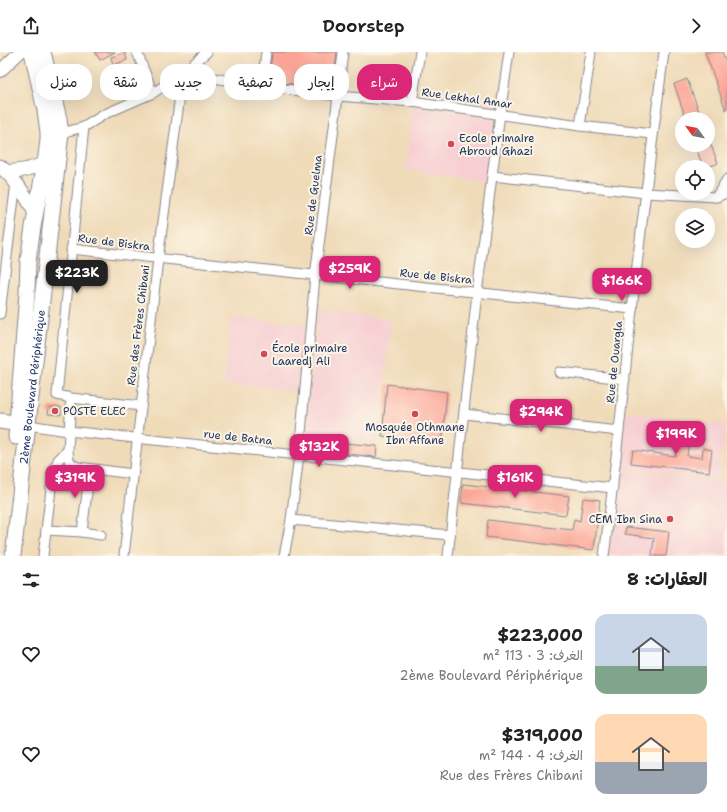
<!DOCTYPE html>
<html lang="ar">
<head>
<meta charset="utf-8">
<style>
  body { margin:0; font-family:"Shantell Sans","Playpen Sans Arabic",sans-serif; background:#f2f2f2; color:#222; direction:rtl; height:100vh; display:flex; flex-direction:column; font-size:15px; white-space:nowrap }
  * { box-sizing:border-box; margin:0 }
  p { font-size:13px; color:#767676 }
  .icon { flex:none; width:22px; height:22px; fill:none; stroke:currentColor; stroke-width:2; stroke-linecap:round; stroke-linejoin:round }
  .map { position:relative; height:504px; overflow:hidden; direction:ltr }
  .panel { display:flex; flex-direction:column; background:#fff; flex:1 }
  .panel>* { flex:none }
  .banner { position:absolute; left:12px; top:12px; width:400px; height:36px; direction:rtl; display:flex; gap:8px }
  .needle { width:26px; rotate:303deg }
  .fabs { position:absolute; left:675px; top:60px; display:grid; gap:8px }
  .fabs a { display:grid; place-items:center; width:40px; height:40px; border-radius:50%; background:#fff; box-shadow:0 4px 16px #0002; font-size:20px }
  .price { position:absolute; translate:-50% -34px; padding:0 9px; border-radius:8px; background:#db2777; color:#fff; font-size:13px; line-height:26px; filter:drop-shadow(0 1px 2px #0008) }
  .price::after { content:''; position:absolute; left:50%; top:24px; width:12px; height:9px; margin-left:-6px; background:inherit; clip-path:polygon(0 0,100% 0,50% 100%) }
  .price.on { background:#222; color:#fff }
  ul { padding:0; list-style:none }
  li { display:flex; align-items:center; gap:12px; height:100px; padding:0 20px }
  li span { display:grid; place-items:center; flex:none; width:112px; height:80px; border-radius:12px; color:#555 }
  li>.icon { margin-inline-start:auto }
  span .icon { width:48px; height:48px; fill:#fffc; stroke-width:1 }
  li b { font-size:17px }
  h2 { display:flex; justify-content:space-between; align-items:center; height:48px; padding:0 20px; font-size:17px }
  .chip { padding:0 14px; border-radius:16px; background:#fff; box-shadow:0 4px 16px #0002; font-size:14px; line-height:36px }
  .chip.on { background:#db2777; color:#fff }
  header { display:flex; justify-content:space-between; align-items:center; height:52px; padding:0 20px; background:#fff; font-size:18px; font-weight:600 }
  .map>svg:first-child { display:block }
  .built { fill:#f7cfd3 }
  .building { fill:#fca596 }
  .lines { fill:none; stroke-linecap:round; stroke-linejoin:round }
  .minor-casing { stroke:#86858c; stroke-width:11 }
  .tertiary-casing { stroke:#86858c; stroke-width:14 }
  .secondary-casing { stroke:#86858c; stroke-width:15 }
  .primary-casing { stroke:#86858c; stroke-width:17 }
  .minor { stroke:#fff; stroke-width:9 }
  .tertiary { stroke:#fff; stroke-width:12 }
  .secondary { stroke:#fff; stroke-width:13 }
  .primary { stroke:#fff; stroke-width:15 }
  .poi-dot { fill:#d1495b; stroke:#fcf5e5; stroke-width:1.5 }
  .labels { text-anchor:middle; stroke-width:4; stroke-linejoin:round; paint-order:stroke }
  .street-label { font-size:11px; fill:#1b2f5e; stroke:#fcf5e5 }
  .poi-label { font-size:11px; fill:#1b2f5e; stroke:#fcf5e5; text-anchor:start }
</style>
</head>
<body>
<header><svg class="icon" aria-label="forward" viewBox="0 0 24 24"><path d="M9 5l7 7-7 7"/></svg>Doorstep<svg class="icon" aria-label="share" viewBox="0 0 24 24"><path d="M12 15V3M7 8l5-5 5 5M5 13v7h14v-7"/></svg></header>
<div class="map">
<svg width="727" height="504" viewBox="0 0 727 504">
  <rect width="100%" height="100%" fill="#fcf5e5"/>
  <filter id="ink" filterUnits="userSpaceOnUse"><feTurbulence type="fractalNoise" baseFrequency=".025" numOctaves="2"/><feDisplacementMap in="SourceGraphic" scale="8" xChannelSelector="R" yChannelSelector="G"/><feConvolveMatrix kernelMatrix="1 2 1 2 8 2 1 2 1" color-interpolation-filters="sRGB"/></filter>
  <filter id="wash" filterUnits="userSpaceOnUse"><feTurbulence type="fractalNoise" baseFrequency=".012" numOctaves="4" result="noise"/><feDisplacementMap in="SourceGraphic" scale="16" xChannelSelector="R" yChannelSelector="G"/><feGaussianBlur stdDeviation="0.9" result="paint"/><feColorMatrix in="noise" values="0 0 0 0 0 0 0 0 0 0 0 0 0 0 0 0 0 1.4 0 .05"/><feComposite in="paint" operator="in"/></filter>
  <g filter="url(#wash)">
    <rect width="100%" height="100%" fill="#f0dbb9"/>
    <g class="built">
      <path d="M 413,54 L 495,66 L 488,130 L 406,118 Z"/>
      <path d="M 317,258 L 392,268 L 383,336 L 377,392 L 320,386 L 319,400 L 303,399 L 311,329 Z"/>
      <path d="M 231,265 L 305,273 L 298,339 L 224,332 Z"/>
      <path d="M 626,360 L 725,372 L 718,428 L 619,416 Z"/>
      <path d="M 619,418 L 727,431 L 727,504 L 608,504 Z"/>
    </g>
    <g id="blocks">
      <g class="building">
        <path d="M 95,0 L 115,0 L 100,8 Z"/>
        <path d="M 272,0 L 337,0 L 333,37 L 269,29 Z"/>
        <path d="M 705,0 L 722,0 L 727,14 L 727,58 L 726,58 Z"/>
        <path d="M 125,1 L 127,8 L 113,13 L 111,5 Z"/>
        <path d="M 687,27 L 702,67 L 686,67 L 674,32 Z"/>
        <path d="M 695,93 L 711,93 L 718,111 L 714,113 L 703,115 Z"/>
        <path d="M 387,332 L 447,340 L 442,391 L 382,384 Z"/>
        <path d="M 49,355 L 61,355 L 61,363 L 48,362 Z"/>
        <path d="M 679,372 L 691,373 L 687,404 L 702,406 L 703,396 L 712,398 L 709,420 L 631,411 L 633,398 L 675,404 Z"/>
        <path d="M 323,389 L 377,394 L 376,405 L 322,399 Z"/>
        <path d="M 463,432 L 569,444 L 566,463 L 461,451 Z"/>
        <path d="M 583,446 L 600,448 L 594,498 L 486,485 L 488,468 L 572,478 L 574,467 L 580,469 Z"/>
        <path d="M 626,475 L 669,480 L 666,504 L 652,504 L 654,486 L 625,482 Z"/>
      </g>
    </g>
  </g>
  <g filter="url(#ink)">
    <use href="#blocks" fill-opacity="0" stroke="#86858c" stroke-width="1"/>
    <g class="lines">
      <g class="minor-casing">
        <g id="minor">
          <path d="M 137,0 L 153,41"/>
          <path d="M 262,34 L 266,0"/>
          <path d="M 412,50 L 420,0"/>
          <path d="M 580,74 L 591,0"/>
          <path d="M 84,75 L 57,343 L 71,346 L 141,354"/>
          <path d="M 61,81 L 84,75 L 105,62 L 153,41 L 183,21 L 207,0"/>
          <path d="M 492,124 L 646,141 L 716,145 L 727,141"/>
          <path d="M 716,145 L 727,127"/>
          <path d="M 71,197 L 632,257"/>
          <path d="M 0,262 L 16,130"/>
          <path d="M 559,320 L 625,327"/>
          <path d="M 71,346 L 68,398 L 69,408 L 72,412 L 78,415 L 133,422"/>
          <path d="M 464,362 L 619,379"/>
          <path d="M 28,373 L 68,379 L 613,436"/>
          <path d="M 291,468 L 450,483"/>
          <path d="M 46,478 L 82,480 L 101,483"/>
          <path d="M 82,480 L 90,417"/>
          <path d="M 43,504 L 53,420 L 58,408 L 68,398"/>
          <path d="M 124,504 L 158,207 L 183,21 L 262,34 L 338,44 L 412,50 L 580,74 L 653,82"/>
          <path d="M 284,504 L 291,468 L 299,403 L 315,224 L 338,44 L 343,0"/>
          <path d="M 448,504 L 477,241 L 500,62 L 509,0"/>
          <path d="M 604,504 C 615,422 623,340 632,258 C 641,172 653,86 664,0"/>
        </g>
      </g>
      <g class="tertiary-casing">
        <path id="tertiary" d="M 0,19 L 20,0"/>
      </g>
      <g class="secondary-casing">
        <g id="secondary">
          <path d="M 0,114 C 15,127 26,143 35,161"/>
          <path d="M 6,119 C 21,120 32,117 45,111"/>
        </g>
      </g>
      <g class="primary-casing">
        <g id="primary">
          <path d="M 0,369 L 27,373"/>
          <path d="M 16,385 L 27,241 L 28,209 L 33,175 L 45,111 L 48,88 L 48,80 L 45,58 L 32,0"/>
          <path id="s1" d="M 13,504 L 61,81 L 59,67 L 43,0"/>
        </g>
      </g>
      <use href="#minor" class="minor"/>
      <use href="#tertiary" class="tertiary"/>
      <use href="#secondary" class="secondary"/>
      <use href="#primary" class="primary"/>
    </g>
  </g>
  <g class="poi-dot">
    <circle cx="451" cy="92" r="4"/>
    <circle cx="264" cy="302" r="4"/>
    <circle cx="55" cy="359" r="4"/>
    <circle cx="415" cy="362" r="4"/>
    <circle cx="670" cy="467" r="4"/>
  </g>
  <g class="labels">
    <g class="street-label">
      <text transform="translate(467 46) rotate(8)" y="4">Rue Lekhal Amar</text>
      <text transform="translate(313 143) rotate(-83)" y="4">Rue de Guelma</text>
      <text transform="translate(114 190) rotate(7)" y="4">Rue de Biskra</text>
      <text transform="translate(436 224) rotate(6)" y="4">Rue de Biskra</text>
      <text transform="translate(138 273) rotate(-83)" y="4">Rue des Frères Chibani</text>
      <text transform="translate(614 310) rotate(-84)" y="4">Rue de Ouargla</text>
      <text dy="4" stroke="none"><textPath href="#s1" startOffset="170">2ème Boulevard Périphérique</textPath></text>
      <text transform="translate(238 385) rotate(6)" y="4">rue de Batna</text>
    </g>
    <g class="poi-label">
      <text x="459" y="90">Ecole primaire<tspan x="459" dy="13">Abroud Ghazi</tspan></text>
      <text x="272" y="300">École primaire<tspan x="272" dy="13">Laaredj Ali</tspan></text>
      <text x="63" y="363">POSTE ELEC</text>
      <text x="415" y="379" text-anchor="middle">Mosquée Othmane<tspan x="415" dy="13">Ibn Affane</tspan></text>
      <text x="662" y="471" text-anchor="end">CEM Ibn Sina</text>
    </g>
  </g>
</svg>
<div class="fabs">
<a><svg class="needle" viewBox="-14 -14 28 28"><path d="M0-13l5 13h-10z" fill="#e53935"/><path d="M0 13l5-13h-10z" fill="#767676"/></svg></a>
<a><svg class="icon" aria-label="locate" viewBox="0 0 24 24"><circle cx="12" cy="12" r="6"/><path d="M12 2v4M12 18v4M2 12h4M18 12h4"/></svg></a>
<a><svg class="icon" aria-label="layers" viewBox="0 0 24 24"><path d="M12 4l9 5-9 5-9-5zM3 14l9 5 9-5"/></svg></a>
</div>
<b class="price" style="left:350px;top:238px">$259K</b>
<b class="price on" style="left:77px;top:242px">$223K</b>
<b class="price" style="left:622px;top:250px">$166K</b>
<b class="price" style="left:541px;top:381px">$294K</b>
<b class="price" style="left:676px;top:403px">$199K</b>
<b class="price" style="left:319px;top:416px">$132K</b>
<b class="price" style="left:75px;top:447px">$319K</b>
<b class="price" style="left:515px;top:447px">$161K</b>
<div class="banner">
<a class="chip on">شراء</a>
<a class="chip">إيجار</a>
<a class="chip">تصفية</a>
<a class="chip">جديد</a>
<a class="chip">شقة</a>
<a class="chip">منزل</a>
</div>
</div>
<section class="panel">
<h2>العقارات: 8<svg class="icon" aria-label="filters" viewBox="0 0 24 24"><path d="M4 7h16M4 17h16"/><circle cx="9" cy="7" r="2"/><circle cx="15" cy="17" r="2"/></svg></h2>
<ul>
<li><span style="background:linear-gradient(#c9d6e8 65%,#7fa58c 0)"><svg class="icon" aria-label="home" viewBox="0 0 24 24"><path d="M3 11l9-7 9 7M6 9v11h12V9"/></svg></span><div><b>$223,000</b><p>الغرف: 3 · 113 m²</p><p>2ème Boulevard Périphérique</p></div><svg class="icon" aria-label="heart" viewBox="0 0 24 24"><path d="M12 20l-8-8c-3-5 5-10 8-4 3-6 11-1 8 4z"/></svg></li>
<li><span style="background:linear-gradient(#ffd9b3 60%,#9aa5b1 0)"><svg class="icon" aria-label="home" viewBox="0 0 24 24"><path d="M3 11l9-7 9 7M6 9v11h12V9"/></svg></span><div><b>$319,000</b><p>الغرف: 4 · 144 m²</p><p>Rue des Frères Chibani</p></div><svg class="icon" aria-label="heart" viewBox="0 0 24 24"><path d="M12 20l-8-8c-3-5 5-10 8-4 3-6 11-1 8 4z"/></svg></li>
</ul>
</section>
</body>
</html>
